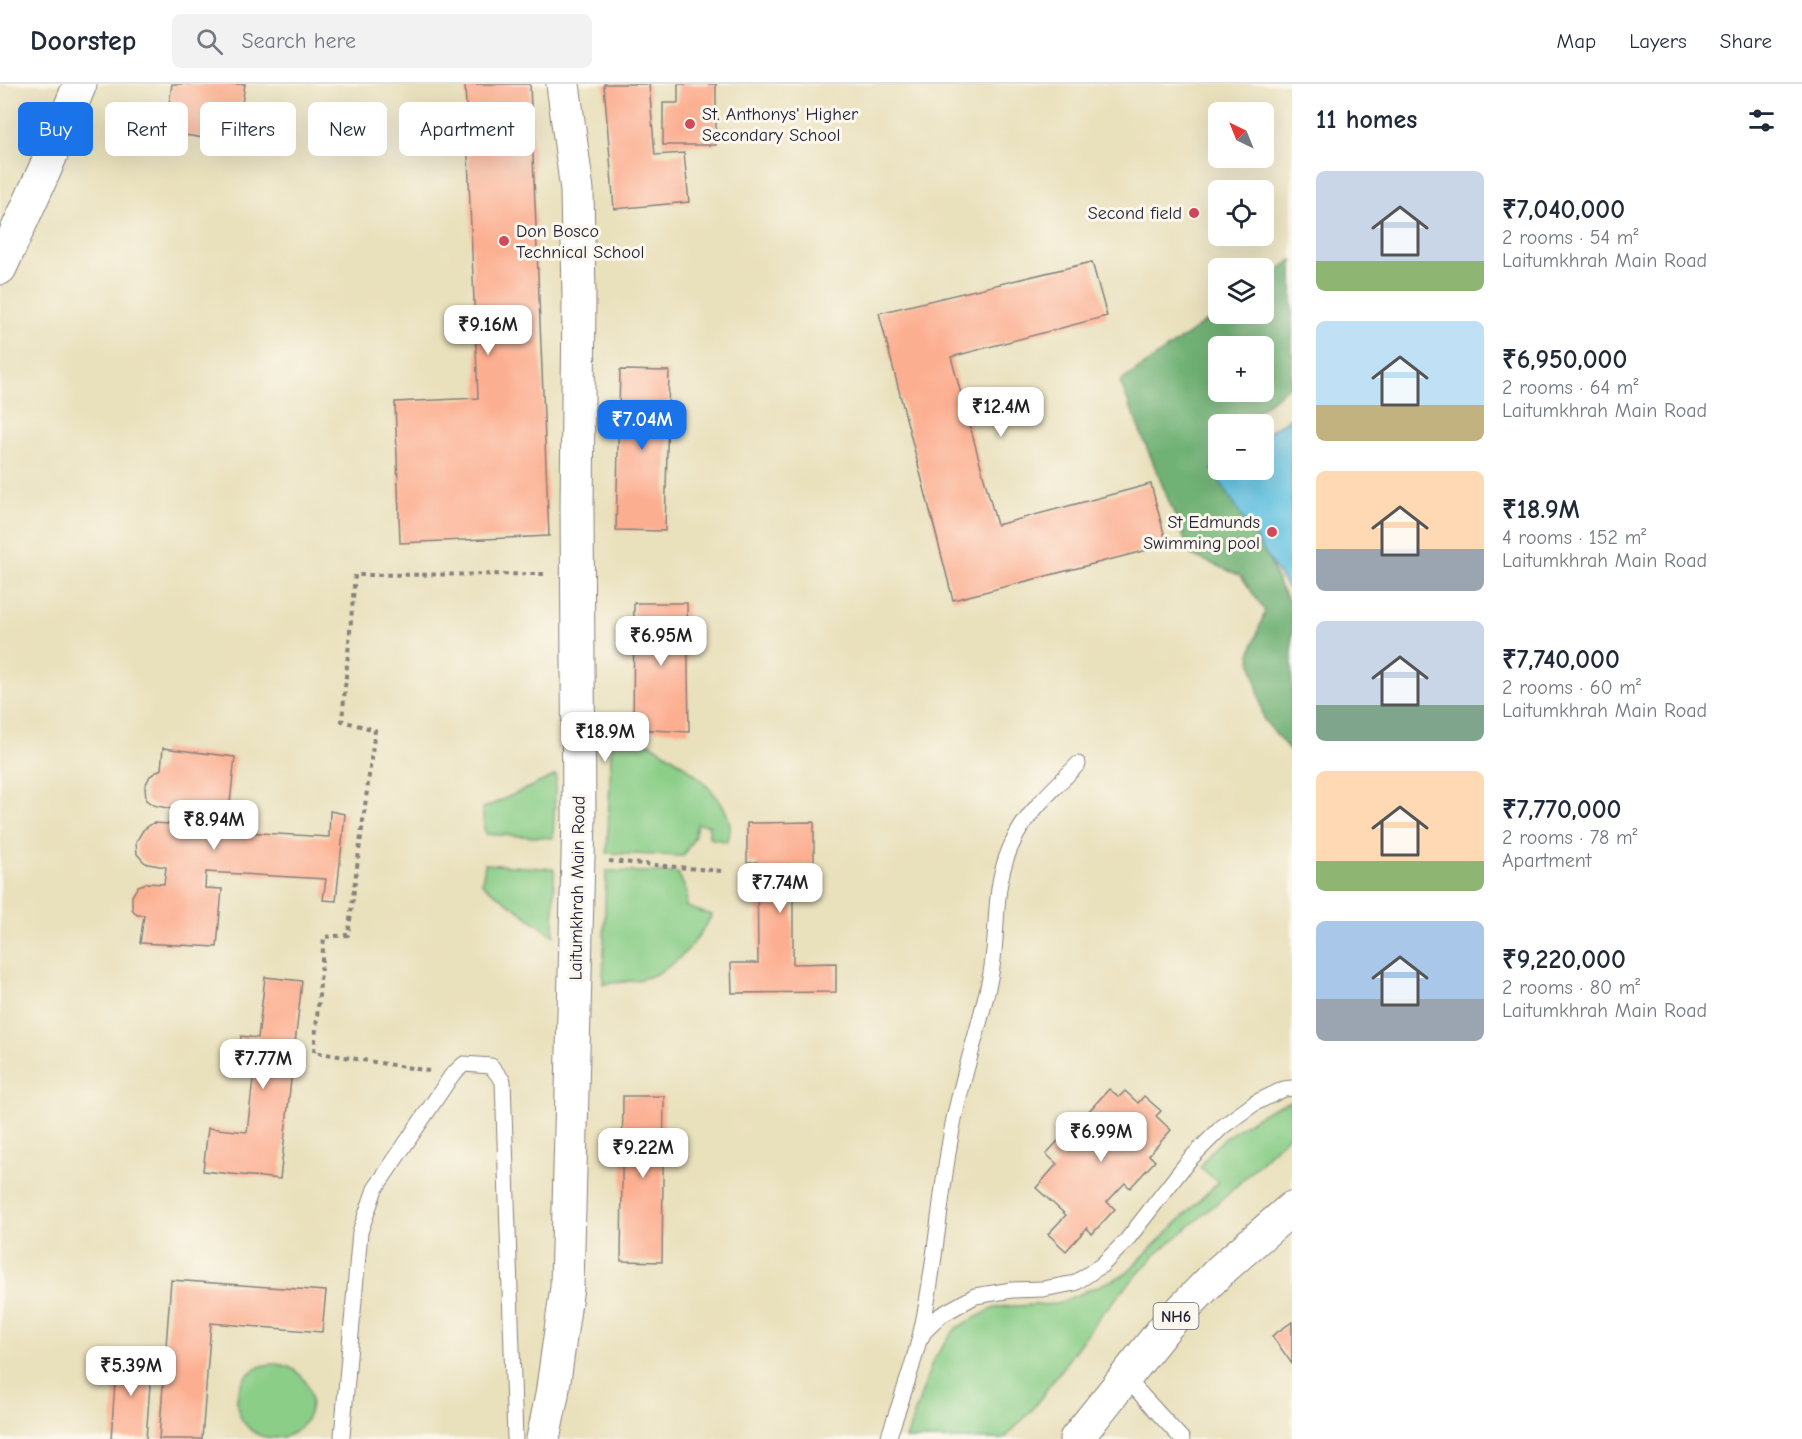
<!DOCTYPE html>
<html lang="en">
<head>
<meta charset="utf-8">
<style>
  body { margin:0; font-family:"Comic Neue",sans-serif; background:#f2f2f3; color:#1f2937; height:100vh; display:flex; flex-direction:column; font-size:22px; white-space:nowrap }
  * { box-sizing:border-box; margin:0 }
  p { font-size:20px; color:#747a83 }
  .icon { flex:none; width:33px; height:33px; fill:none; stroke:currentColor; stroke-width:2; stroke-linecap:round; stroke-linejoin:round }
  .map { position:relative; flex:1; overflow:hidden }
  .details { display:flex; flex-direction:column; background:#fff; width:510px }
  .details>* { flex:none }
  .guide { position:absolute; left:18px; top:18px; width:570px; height:54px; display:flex; gap:12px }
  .needle { width:39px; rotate:317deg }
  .tools { position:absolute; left:1208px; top:18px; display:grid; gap:12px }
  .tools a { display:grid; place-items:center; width:66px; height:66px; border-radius:9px; background:#fff; box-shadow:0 6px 24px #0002; font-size:30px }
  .price { position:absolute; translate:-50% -51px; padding:0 14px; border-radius:12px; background:#fff; color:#222; font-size:20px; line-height:39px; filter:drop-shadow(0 2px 3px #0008) }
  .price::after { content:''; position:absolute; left:50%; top:36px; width:18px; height:14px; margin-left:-9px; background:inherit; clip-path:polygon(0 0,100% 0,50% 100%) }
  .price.current { background:#1a73e8; color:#fff }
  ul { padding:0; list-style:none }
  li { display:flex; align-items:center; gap:18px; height:150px; padding:0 24px }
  li span { display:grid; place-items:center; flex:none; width:168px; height:120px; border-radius:9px; color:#555 }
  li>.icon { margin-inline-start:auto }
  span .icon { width:72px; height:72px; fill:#fffc; stroke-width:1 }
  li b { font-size:26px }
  h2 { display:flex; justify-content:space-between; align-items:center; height:72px; padding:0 24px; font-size:26px }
  .pill { padding:0 21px; border-radius:9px; background:#fff; box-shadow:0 6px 24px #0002; font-size:21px; line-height:54px }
  .pill.current { background:#1a73e8; color:#fff }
  header { display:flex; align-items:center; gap:36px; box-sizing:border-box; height:84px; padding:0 30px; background:#fff; border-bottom:2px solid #e0e1e3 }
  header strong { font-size:28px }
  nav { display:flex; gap:33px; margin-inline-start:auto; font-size:21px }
  .search { width:420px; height:54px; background:#f2f2f3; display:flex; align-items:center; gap:15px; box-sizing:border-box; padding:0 21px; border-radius:9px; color:#747a83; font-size:22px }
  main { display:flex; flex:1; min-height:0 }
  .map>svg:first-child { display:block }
  .green { fill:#8bce88; stroke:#567862; stroke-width:1.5 }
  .forest { fill:#70b174; stroke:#496a58; stroke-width:1.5; fill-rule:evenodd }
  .water { fill:#63c2e2; stroke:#42728e; stroke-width:1.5 }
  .building { fill:#fcae90 }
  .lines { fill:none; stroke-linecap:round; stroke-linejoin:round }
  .service-casing { stroke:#86817c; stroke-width:17 }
  .tertiary-casing { stroke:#86817c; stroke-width:35 }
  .trunk-casing { stroke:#86817c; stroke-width:35 }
  .path { stroke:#86817c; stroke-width:4; stroke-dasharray:4.5 4.5; stroke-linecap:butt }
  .service { stroke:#fff; stroke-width:15 }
  .tertiary { stroke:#fff; stroke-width:33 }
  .trunk { stroke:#fff; stroke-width:33 }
  .poi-dot { fill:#d1495b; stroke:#fbf7ec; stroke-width:2 }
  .labels { text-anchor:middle; stroke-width:6; stroke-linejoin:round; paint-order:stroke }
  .shield { fill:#fbf7ec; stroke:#636270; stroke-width:1.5 }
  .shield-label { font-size:16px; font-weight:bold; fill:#22223b }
  .poi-label { font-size:18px; fill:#22223b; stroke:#fbf7ec; text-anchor:start }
  .street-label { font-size:18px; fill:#22223b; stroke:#fbf7ec }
</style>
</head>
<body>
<header>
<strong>Doorstep</strong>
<div class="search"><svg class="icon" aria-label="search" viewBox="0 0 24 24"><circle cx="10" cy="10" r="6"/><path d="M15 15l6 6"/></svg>Search here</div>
<nav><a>Map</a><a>Layers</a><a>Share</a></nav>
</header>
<main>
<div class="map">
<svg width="1292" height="1355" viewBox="0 0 1292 1355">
  <rect width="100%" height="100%" fill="#fbf7ec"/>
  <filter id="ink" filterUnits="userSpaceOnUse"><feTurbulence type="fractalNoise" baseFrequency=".0167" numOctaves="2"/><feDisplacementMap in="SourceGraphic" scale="12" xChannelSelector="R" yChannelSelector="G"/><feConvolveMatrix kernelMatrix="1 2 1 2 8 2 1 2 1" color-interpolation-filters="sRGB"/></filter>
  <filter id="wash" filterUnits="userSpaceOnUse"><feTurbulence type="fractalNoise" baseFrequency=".008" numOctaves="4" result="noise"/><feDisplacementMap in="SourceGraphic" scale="24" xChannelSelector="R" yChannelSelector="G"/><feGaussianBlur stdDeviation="1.35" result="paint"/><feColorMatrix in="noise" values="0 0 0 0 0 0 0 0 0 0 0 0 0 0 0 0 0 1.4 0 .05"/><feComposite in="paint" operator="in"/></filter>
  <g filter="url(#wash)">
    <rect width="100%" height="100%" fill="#e9e0bc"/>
    <g class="green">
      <path d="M 612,646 C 620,649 630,651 638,654 C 669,667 746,719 727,758 L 709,754 L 709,741 L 697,740 L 694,754 L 683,772 L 607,769 Z"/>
      <path d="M 556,691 L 553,754 L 485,750 L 482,725 Z"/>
      <path d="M 485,780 L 554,785 L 554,852 L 482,800 Z"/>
      <path d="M 606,787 L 678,789 L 687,809 L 686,823 L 712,831 C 698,855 680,880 654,891 C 638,898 619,898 603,900 Z"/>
      <path d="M 1292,1017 L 1292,1048 L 1229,1109 L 1155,1171 L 1100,1232 L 1031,1327 L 1006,1353 L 1002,1355 L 906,1355 L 933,1276 L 956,1244 L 996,1223 L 1056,1220 L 1124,1191 L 1218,1098 L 1200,1083 C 1205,1077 1209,1069 1214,1064 C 1231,1048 1270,1022 1292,1017 Z"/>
      <circle cx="274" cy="1317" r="37"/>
    </g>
    <path class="forest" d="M 1292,176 L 1292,300 L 1242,340 L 1218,340 L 1218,386 L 1235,386 L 1280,503 L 1292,522 L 1292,669 L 1264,636 L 1250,570 L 1265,527 L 1241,492 L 1191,471 L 1120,298 L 1218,229 L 1263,230 L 1263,197 ZM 1218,262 L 1263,262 L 1263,308 L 1218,308 Z"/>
    <path class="water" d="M 1292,333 L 1292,511 L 1212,385 L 1218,382 L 1218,386 L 1263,386 L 1263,352 Z"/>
    <g id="blocks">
      <g class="building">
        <path d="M 172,0 L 245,0 L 236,59 L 165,48 Z"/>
        <path d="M 465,0 L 530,0 L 549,452 L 400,459 L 395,318 L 478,314 Z"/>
        <path d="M 604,0 L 649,0 L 655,71 L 684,69 L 689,118 L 614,125 Z"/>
        <path d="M 678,0 L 716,0 L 716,61 L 663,61 L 663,19 L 678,19 Z"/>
        <path d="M 1092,178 L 1107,232 L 951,273 L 997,441 L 1151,400 L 1167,461 L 953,516 L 879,229 Z"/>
        <path d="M 620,286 L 669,287 L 665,447 L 616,446 Z"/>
        <path d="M 634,519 L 687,519 L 689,648 L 633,645 Z"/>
        <path d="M 163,664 L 235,673 L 229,728 L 214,728 L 211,746 L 329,753 L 330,727 L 345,730 L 336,817 L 323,816 L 326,795 L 206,788 L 205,804 L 222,805 L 217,863 L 140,859 L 144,831 L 137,831 L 132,825 L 132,812 L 138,802 L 147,799 L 164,800 L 166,783 L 148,780 L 144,778 L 137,770 L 136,758 L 143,746 L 153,739 L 170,740 L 172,725 L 153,721 L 146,716 L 145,702 L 150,692 L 161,685 Z"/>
        <path d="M 814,738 L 814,781 L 793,781 L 793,880 L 836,879 L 836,908 L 732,909 L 731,879 L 758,879 L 757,778 L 747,779 L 747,739 Z"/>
        <path d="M 265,893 L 302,897 L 280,1095 L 203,1087 L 208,1044 L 247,1048 L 255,978 L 239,976 L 241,952 L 258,954 Z"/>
        <path d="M 1109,1005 L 1119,1013 L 1125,1007 L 1138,1019 L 1144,1012 L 1161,1027 L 1156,1032 L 1171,1046 L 1149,1071 L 1155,1077 L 1130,1104 L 1125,1099 L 1107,1118 L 1115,1125 L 1092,1150 L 1087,1144 L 1066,1167 L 1048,1150 L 1066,1131 L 1036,1104 L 1057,1080 L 1046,1070 L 1068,1046 L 1079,1056 L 1098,1036 L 1089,1027 Z"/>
        <path d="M 623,1012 L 664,1012 L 662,1178 L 621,1177 Z"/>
        <path d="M 171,1196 L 326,1207 L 322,1248 L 211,1239 L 202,1355 L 159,1355 Z"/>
        <path d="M 1292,1238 L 1292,1280 L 1272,1252 Z"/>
        <path d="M 117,1270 L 152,1274 L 146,1355 L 111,1355 Z"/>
      </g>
    </g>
  </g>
  <g filter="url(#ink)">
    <use href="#blocks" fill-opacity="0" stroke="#86817c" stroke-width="1.5"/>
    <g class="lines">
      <g class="service-casing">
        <g id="service">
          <path d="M 921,1254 L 924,1248 L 941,1231 L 975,1212 L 1012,1206 L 1043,1205 L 1075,1199 L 1102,1181 L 1126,1157 L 1189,1076 L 1222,1043 L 1255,1019 L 1284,1005 L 1292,1004"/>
          <path d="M 1125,1293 L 1182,1355"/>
          <path d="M 342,1352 L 360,1148 L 375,1105 L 452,991 L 464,980 L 491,982 L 503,997 L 515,1355"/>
          <path d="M 888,1355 C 902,1313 917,1272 925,1229 C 937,1166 941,1102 953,1040 C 963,990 980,943 990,894 C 1001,843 989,802 1016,752 C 1030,725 1057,702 1078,680"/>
        </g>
      </g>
      <g class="tertiary-casing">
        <g id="tertiary">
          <path d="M 0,184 L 45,85 L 80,0"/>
          <path d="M 543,1355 L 552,1311 L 567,1203 L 579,733 L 577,424 L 579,211 L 577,106 L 563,0"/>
        </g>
      </g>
      <g class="trunk-casing">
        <path id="trunk" d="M 1076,1355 L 1167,1241 L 1221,1186 L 1292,1124"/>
      </g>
      <g class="path">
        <path d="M 609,777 L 722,787"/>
        <path d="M 429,987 L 314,968 L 324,853 L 348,851 L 375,646 L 342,637 L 355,491 L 547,490"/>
      </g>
      <use href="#service" class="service"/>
      <use href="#tertiary" class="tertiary"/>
      <use href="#trunk" class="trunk"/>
    </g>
  </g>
  <g class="poi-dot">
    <circle cx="690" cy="40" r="6"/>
    <circle cx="1194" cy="129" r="6"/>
    <circle cx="504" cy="157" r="6"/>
    <circle cx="1272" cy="448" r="6"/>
  </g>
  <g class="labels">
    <rect class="shield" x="1153.5" y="1219" width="45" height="26" rx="4.5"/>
    <g class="shield-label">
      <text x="1176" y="1238">NH6</text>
    </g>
    <g class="poi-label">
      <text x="702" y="36">St. Anthonys' Higher<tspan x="702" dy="21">Secondary School</tspan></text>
      <text x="1182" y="135" text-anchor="end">Second field</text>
      <text x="516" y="153">Don Bosco<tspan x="516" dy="21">Technical School</tspan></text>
      <text x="1260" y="444" text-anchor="end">St Edmunds<tspan x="1260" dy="21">Swimming pool</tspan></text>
    </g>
    <g class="street-label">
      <text transform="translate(577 804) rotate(-89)" y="6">Laitumkhrah Main Road</text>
    </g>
  </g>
</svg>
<div class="tools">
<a><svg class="needle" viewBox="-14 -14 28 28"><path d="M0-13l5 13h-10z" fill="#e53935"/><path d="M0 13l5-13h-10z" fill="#747a83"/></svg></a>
<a><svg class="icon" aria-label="locate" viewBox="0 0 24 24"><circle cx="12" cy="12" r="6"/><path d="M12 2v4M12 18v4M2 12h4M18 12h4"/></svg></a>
<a><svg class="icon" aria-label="layers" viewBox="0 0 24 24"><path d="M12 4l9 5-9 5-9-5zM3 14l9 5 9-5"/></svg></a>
<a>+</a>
<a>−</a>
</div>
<b class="price" style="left:488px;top:272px">₹9.16M</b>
<b class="price" style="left:1001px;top:354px">₹12.4M</b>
<b class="price current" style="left:642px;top:367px">₹7.04M</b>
<b class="price" style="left:661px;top:583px">₹6.95M</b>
<b class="price" style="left:605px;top:679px">₹18.9M</b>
<b class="price" style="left:214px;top:767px">₹8.94M</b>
<b class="price" style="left:780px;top:830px">₹7.74M</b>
<b class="price" style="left:263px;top:1006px">₹7.77M</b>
<b class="price" style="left:1101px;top:1079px">₹6.99M</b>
<b class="price" style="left:643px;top:1095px">₹9.22M</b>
<b class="price" style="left:131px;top:1313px">₹5.39M</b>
<div class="guide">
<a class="pill current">Buy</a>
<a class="pill">Rent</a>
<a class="pill">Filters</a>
<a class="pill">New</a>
<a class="pill">Apartment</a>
</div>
</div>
<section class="details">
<h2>11 homes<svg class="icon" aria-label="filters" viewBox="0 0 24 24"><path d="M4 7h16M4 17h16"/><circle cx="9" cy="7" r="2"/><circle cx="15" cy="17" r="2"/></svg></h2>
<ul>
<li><span style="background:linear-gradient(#c9d6e8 75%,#8fb573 0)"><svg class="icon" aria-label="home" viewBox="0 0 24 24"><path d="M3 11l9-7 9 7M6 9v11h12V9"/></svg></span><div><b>₹7,040,000</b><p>2 rooms · 54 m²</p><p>Laitumkhrah Main Road</p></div></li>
<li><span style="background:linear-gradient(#bfe0f5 70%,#c2b280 0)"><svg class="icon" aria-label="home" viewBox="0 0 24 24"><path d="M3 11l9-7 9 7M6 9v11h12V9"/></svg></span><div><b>₹6,950,000</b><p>2 rooms · 64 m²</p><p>Laitumkhrah Main Road</p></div></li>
<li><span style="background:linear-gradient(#ffd9b3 65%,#9aa5b1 0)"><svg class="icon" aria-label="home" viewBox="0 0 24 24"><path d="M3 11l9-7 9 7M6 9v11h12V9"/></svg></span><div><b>₹18.9M</b><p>4 rooms · 152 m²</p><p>Laitumkhrah Main Road</p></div></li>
<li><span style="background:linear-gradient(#c9d6e8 70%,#7fa58c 0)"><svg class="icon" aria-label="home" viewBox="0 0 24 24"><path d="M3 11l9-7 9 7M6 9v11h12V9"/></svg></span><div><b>₹7,740,000</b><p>2 rooms · 60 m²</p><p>Laitumkhrah Main Road</p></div></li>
<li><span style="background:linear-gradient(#ffd9b3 75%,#8fb573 0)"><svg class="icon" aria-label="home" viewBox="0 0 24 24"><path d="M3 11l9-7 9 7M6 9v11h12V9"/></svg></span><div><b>₹7,770,000</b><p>2 rooms · 78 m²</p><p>Apartment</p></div></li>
<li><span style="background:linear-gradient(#a9c7e8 65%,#9aa5b1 0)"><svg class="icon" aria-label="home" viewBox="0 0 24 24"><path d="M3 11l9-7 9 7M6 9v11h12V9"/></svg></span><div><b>₹9,220,000</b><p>2 rooms · 80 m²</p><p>Laitumkhrah Main Road</p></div></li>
</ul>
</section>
</main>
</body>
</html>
